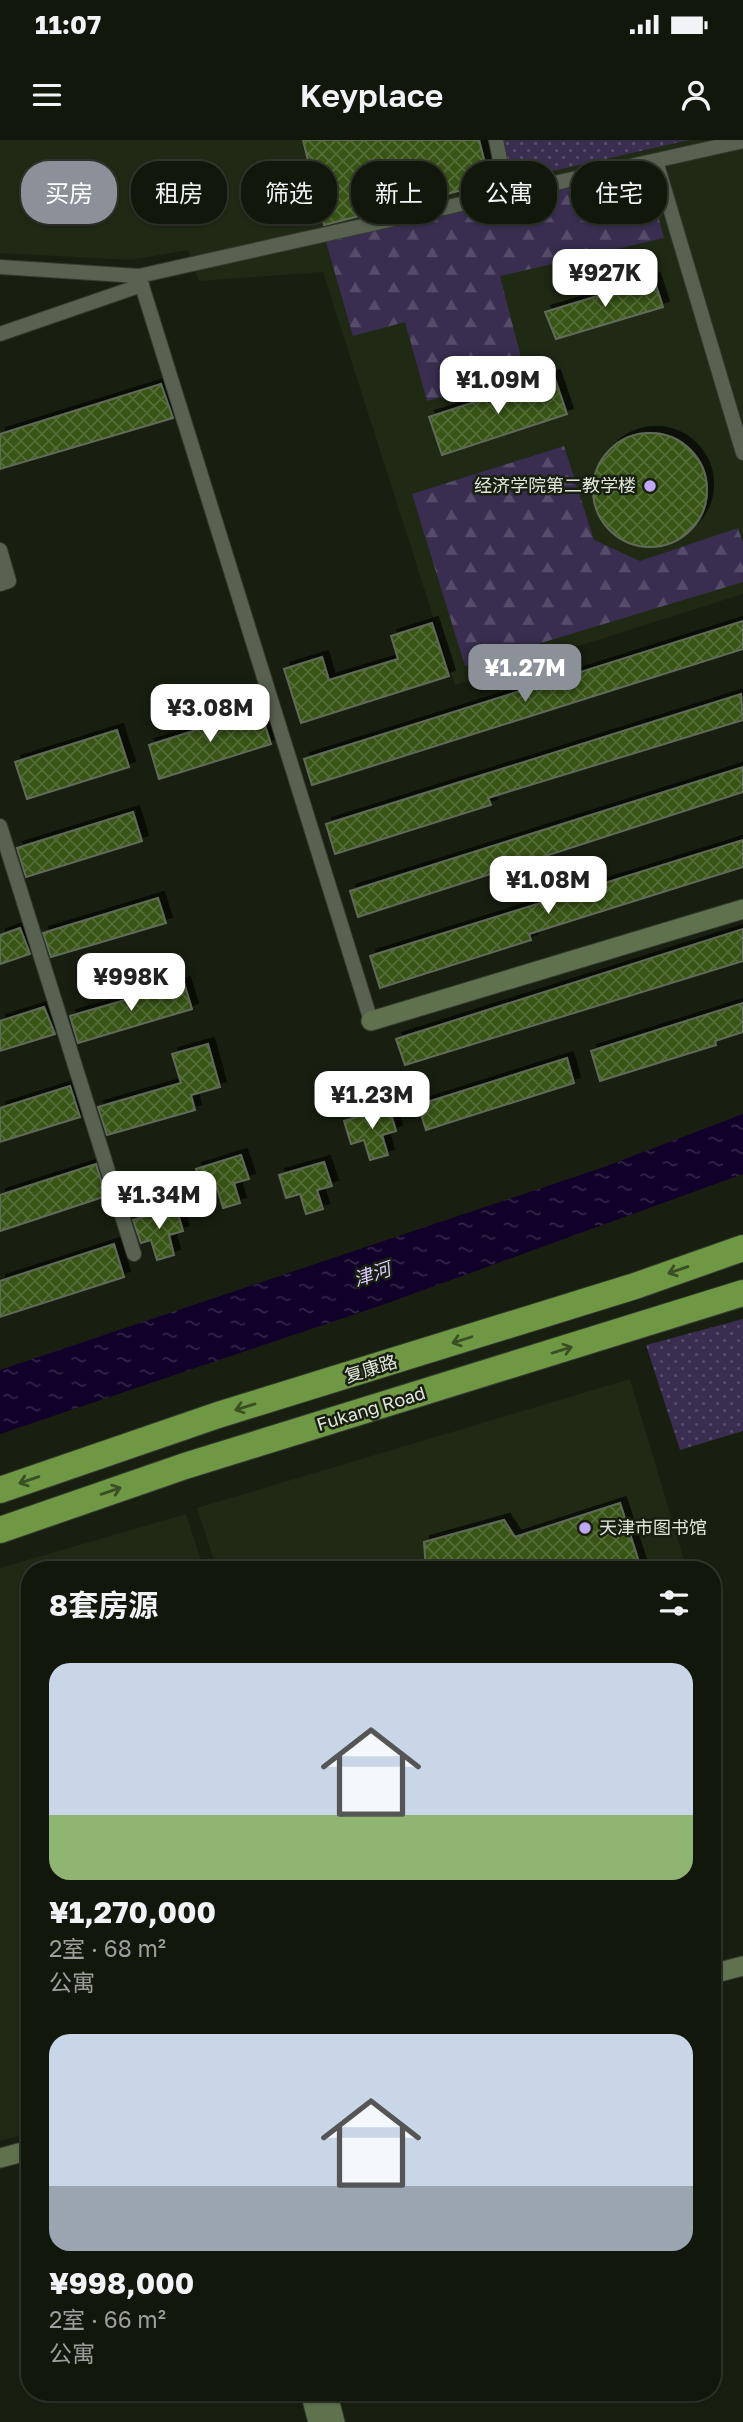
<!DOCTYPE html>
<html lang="zh">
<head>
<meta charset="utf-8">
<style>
  body { margin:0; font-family:"Golos Text","Noto Sans SC",sans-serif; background:#1b2015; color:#f1f3f6; height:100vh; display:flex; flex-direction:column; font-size:26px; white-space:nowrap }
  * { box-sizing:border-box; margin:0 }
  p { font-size:23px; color:#9c9f9d }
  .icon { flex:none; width:38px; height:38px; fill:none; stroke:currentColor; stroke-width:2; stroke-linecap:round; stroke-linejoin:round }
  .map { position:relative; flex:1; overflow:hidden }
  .side { position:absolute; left:21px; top:1421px; width:700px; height:840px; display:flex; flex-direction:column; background:#12170c; border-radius:28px; box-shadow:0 2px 5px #0004,0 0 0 2px #31362d }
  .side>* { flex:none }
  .hud { position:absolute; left:21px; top:21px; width:702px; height:63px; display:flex; gap:14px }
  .price { position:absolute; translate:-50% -60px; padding:0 16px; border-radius:14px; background:#fff; color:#222; font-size:23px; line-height:46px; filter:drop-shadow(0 2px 4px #0008) }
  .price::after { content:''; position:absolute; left:50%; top:42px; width:21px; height:16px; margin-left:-10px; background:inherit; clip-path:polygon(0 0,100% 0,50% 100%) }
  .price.current { background:#8c9099; color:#fff }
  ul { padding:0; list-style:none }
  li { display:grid; align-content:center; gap:14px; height:371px; padding:0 28px }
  li span { display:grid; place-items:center; height:217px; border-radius:21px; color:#555 }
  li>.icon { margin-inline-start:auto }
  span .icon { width:126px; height:126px; fill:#fffc; stroke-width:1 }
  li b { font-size:30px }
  h2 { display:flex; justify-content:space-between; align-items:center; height:84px; padding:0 28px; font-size:30px }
  .tag { padding:0 24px; border-radius:28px; background:#12170c; box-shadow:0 2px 5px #0004,0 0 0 2px #31362d; font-size:24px; line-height:63px }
  .tag.current { background:#8c9099; color:#fff }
  .status { display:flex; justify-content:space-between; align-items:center; height:49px; padding:0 35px; background:#12170c; direction:ltr }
  .status svg { height:19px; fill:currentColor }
  header { display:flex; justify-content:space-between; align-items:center; height:91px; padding:0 28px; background:#12170c; font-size:32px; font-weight:600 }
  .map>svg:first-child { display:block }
  .built { fill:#1f2914 }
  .grass { fill:url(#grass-dots) }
  .forest { fill:url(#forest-firs) }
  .water { fill:url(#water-ripples) }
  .building { fill:url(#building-cross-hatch); stroke:#616b59; stroke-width:2; filter:url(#shadow) }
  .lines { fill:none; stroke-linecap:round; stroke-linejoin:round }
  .street-casing { stroke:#353a31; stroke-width:16 }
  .secondary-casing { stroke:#353a31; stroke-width:21 }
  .highway-casing { stroke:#353a31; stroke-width:28 }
  .street { stroke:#596251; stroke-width:14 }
  .secondary { stroke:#60724d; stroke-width:19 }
  .highway { stroke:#6f9844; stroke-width:26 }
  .oneway { stroke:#3b4f25 }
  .poi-dot { fill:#c0a8f3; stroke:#181f10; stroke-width:2.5 }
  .labels { text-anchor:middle; stroke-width:5; stroke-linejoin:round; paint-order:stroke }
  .poi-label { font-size:18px; fill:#e1e6dc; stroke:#181f10; text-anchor:end }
  .street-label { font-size:18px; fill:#e1e6dc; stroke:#181f10 }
  .water-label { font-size:19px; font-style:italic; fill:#dacaff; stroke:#181f10 }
</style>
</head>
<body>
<div class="status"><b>11:07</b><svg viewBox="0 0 49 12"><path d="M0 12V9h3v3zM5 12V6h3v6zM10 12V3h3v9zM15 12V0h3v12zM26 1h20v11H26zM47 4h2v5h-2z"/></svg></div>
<header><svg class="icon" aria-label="menu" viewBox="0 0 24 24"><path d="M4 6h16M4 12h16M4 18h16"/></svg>Keyplace<svg class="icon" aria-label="person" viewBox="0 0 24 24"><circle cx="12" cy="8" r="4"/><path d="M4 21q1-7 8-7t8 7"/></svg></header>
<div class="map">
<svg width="743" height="2282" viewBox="0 0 743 2282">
  <defs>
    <pattern id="grass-dots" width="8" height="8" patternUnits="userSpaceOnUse" patternTransform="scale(1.75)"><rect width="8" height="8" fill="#392e50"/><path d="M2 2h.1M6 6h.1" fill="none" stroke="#554c69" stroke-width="1.8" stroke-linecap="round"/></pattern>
    <pattern id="forest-firs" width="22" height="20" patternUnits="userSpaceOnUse" patternTransform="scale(1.75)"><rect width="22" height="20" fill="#392e50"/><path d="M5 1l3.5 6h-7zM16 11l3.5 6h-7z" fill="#554c69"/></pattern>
    <pattern id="water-ripples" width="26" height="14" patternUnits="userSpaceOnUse" patternTransform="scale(1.75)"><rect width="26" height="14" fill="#11002a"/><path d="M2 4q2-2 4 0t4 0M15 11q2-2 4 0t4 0" fill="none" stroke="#332548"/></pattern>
    <pattern id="building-cross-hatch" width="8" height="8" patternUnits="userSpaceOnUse" patternTransform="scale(1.75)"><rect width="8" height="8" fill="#385417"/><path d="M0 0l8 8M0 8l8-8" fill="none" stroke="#546d38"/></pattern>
    <filter id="shadow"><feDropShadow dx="6" dy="-6" stdDeviation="0" flood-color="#0009"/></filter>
  </defs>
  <rect width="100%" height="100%" fill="#181f10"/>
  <g class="built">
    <path d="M 0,0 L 743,0 L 743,454 L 455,545 L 323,132 L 199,141 L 188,110 L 131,120 L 0,113 Z"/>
    <path d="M 630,1239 L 687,1430 L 217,1430 L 197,1368 Z"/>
    <path d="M 186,1374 L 204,1430 L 30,1430 L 30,1993 L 0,2001 L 0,1428 Z"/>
  </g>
  <g class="grass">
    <path d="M 500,0 L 689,0 L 509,41 Z"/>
    <path d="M 743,1179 L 743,1291 L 680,1310 L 646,1205 Z"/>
  </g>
  <g class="forest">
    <path d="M 644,21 L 664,98 L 500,136 L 525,233 L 427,261 L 405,182 L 353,196 L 324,95 Z"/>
    <path d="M 564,306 L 594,400 L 640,421 L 738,388 L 743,403 L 743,442 L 465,526 L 412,354 Z"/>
  </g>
  <path class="water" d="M 743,974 L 743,1034 L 385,1164 L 0,1294 L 0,1230 L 604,1027 Z"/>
  <g class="building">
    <path d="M 303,0 L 479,0 L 490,43 L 324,85 Z"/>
    <path d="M 654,139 L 663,167 L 556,199 L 545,172 Z"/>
    <path d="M 554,236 L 567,274 L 442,315 L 429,277 Z"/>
    <path d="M 161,244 L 173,278 L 0,329 L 0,294 Z"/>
    <circle cx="650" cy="350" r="57"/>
    <path d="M 743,481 L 743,509 L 312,645 L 304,619 Z"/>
    <path d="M 432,483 L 449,536 L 301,583 L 284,529 L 322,517 L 329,540 L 398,519 L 391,496 Z"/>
    <path d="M 741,554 L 743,580 L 488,658 L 491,665 L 335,714 L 326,684 Z"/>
    <path d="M 260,570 L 271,604 L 159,639 L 149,605 Z"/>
    <path d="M 117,590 L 129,627 L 27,659 L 15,622 Z"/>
    <path d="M 743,627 L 743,652 L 358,777 L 350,751 Z"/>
    <path d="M 133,672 L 142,701 L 26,737 L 17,708 Z"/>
    <path d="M 743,700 L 743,727 L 529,794 L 531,800 L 380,848 L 370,816 Z"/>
    <path d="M 158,758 L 166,783 L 51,817 L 43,793 Z"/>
    <path d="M 20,788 L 30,814 L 0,824 L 0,795 Z"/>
    <path d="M 743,789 L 743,821 L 405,925 L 396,899 Z"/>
    <path d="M 184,843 L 192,869 L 78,903 L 70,876 Z"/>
    <path d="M 743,863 L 743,892 L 715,901 L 716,905 L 600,941 L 591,911 Z"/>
    <path d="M 44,867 L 55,894 L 0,911 L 0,881 Z"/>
    <path d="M 208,904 L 220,947 L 191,955 L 195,970 L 107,995 L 98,967 L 181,943 L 172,914 Z"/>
    <path d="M 567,918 L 574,943 L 426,990 L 418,965 Z"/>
    <path d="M 70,946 L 80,977 L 0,1002 L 0,968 Z"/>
    <path d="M 389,967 L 396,991 L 382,995 L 388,1015 L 370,1020 L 364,1000 L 351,1004 L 344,981 Z"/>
    <path d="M 241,1015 L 249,1039 L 234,1043 L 240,1063 L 223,1068 L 217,1048 L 203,1052 L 196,1029 Z"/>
    <path d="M 324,1022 L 332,1046 L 317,1050 L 323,1069 L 306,1074 L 300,1054 L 286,1058 L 279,1035 Z"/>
    <path d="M 96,1024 L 106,1056 L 0,1091 L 0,1055 Z"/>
    <path d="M 176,1067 L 183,1091 L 169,1095 L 174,1115 L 157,1120 L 151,1100 L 141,1103 L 133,1080 Z"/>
    <path d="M 114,1104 L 124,1137 L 0,1177 L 0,1141 Z"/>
    <path d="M 620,1363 L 640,1425 L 625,1430 L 426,1430 L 424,1402 L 504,1380 L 515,1397 Z"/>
  </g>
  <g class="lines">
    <g class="street-casing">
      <g id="street">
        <path d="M 496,0 L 507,55"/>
        <path d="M 656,21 L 743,313"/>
        <path d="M 0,127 L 139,136 L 743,1"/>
        <path d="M 139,136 L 371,881"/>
        <path d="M 0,194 L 142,145"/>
        <path d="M 0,410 L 9,441 L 0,444"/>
        <path d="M 0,686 L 134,1114"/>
      </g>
    </g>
    <g class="secondary-casing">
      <g id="secondary">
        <path d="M 371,881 L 743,769"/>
        <path d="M 712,1834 L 743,1826"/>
        <path d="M 0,2018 L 30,2010"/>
        <path d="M 310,2252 L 318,2282"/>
        <path d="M 327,2252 L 335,2282"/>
      </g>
    </g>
    <g class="highway-casing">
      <g id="highway">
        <path d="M 0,1350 L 218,1275 L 635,1146 L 743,1108"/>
        <path d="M 0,1390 L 185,1326 L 743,1153"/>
      </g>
    </g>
    <use href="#street" class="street"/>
    <use href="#secondary" class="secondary"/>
    <use href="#highway" class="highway"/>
  </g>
  <defs><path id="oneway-shaft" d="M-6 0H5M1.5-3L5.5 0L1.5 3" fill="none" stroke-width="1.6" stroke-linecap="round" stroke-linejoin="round" transform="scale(1.75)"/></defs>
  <g class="oneway">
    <use href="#oneway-shaft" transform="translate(678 1130) rotate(161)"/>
    <use href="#oneway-shaft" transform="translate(462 1200) rotate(162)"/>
    <use href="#oneway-shaft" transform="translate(562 1210) rotate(-17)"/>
    <use href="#oneway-shaft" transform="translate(245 1267) rotate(163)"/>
    <use href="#oneway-shaft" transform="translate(29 1340) rotate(161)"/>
    <use href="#oneway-shaft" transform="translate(111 1351) rotate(-19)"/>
  </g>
  <g class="poi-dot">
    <circle cx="650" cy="346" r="7"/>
    <circle cx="585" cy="1388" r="7"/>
  </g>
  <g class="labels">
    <g class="poi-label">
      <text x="636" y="352">经济学院第二教学楼</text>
      <text x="599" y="1394" text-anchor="start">天津市图书馆</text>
    </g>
    <g class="street-label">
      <text transform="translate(371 1229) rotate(-17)" y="6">复康路</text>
      <text transform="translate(371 1269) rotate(-17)" y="6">Fukang Road</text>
    </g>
    <g class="water-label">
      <text transform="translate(372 1134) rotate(-19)" y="7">津河</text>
    </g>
  </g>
</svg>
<b class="price" style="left:605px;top:169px">¥927K</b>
<b class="price" style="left:498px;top:276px">¥1.09M</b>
<b class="price current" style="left:525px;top:564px">¥1.27M</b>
<b class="price" style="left:210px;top:604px">¥3.08M</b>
<b class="price" style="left:548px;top:776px">¥1.08M</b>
<b class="price" style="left:131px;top:873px">¥998K</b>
<b class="price" style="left:372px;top:991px">¥1.23M</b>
<b class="price" style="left:159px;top:1091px">¥1.34M</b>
<div class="hud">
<a class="tag current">买房</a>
<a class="tag">租房</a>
<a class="tag">筛选</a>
<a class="tag">新上</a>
<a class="tag">公寓</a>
<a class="tag">住宅</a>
</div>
<section class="side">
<h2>8套房源<svg class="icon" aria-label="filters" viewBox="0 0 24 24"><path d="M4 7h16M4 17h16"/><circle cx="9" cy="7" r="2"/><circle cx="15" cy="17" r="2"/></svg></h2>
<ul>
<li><span style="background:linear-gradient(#c9d6e8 70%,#8fb573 0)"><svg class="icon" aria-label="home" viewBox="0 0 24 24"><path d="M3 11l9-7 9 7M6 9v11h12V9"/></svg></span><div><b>¥1,270,000</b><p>2室 · 68 m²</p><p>公寓</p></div></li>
<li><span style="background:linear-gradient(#c9d6e8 70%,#9aa5b1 0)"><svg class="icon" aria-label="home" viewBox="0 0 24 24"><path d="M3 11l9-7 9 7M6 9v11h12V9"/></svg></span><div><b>¥998,000</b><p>2室 · 66 m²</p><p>公寓</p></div></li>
</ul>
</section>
</div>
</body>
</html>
